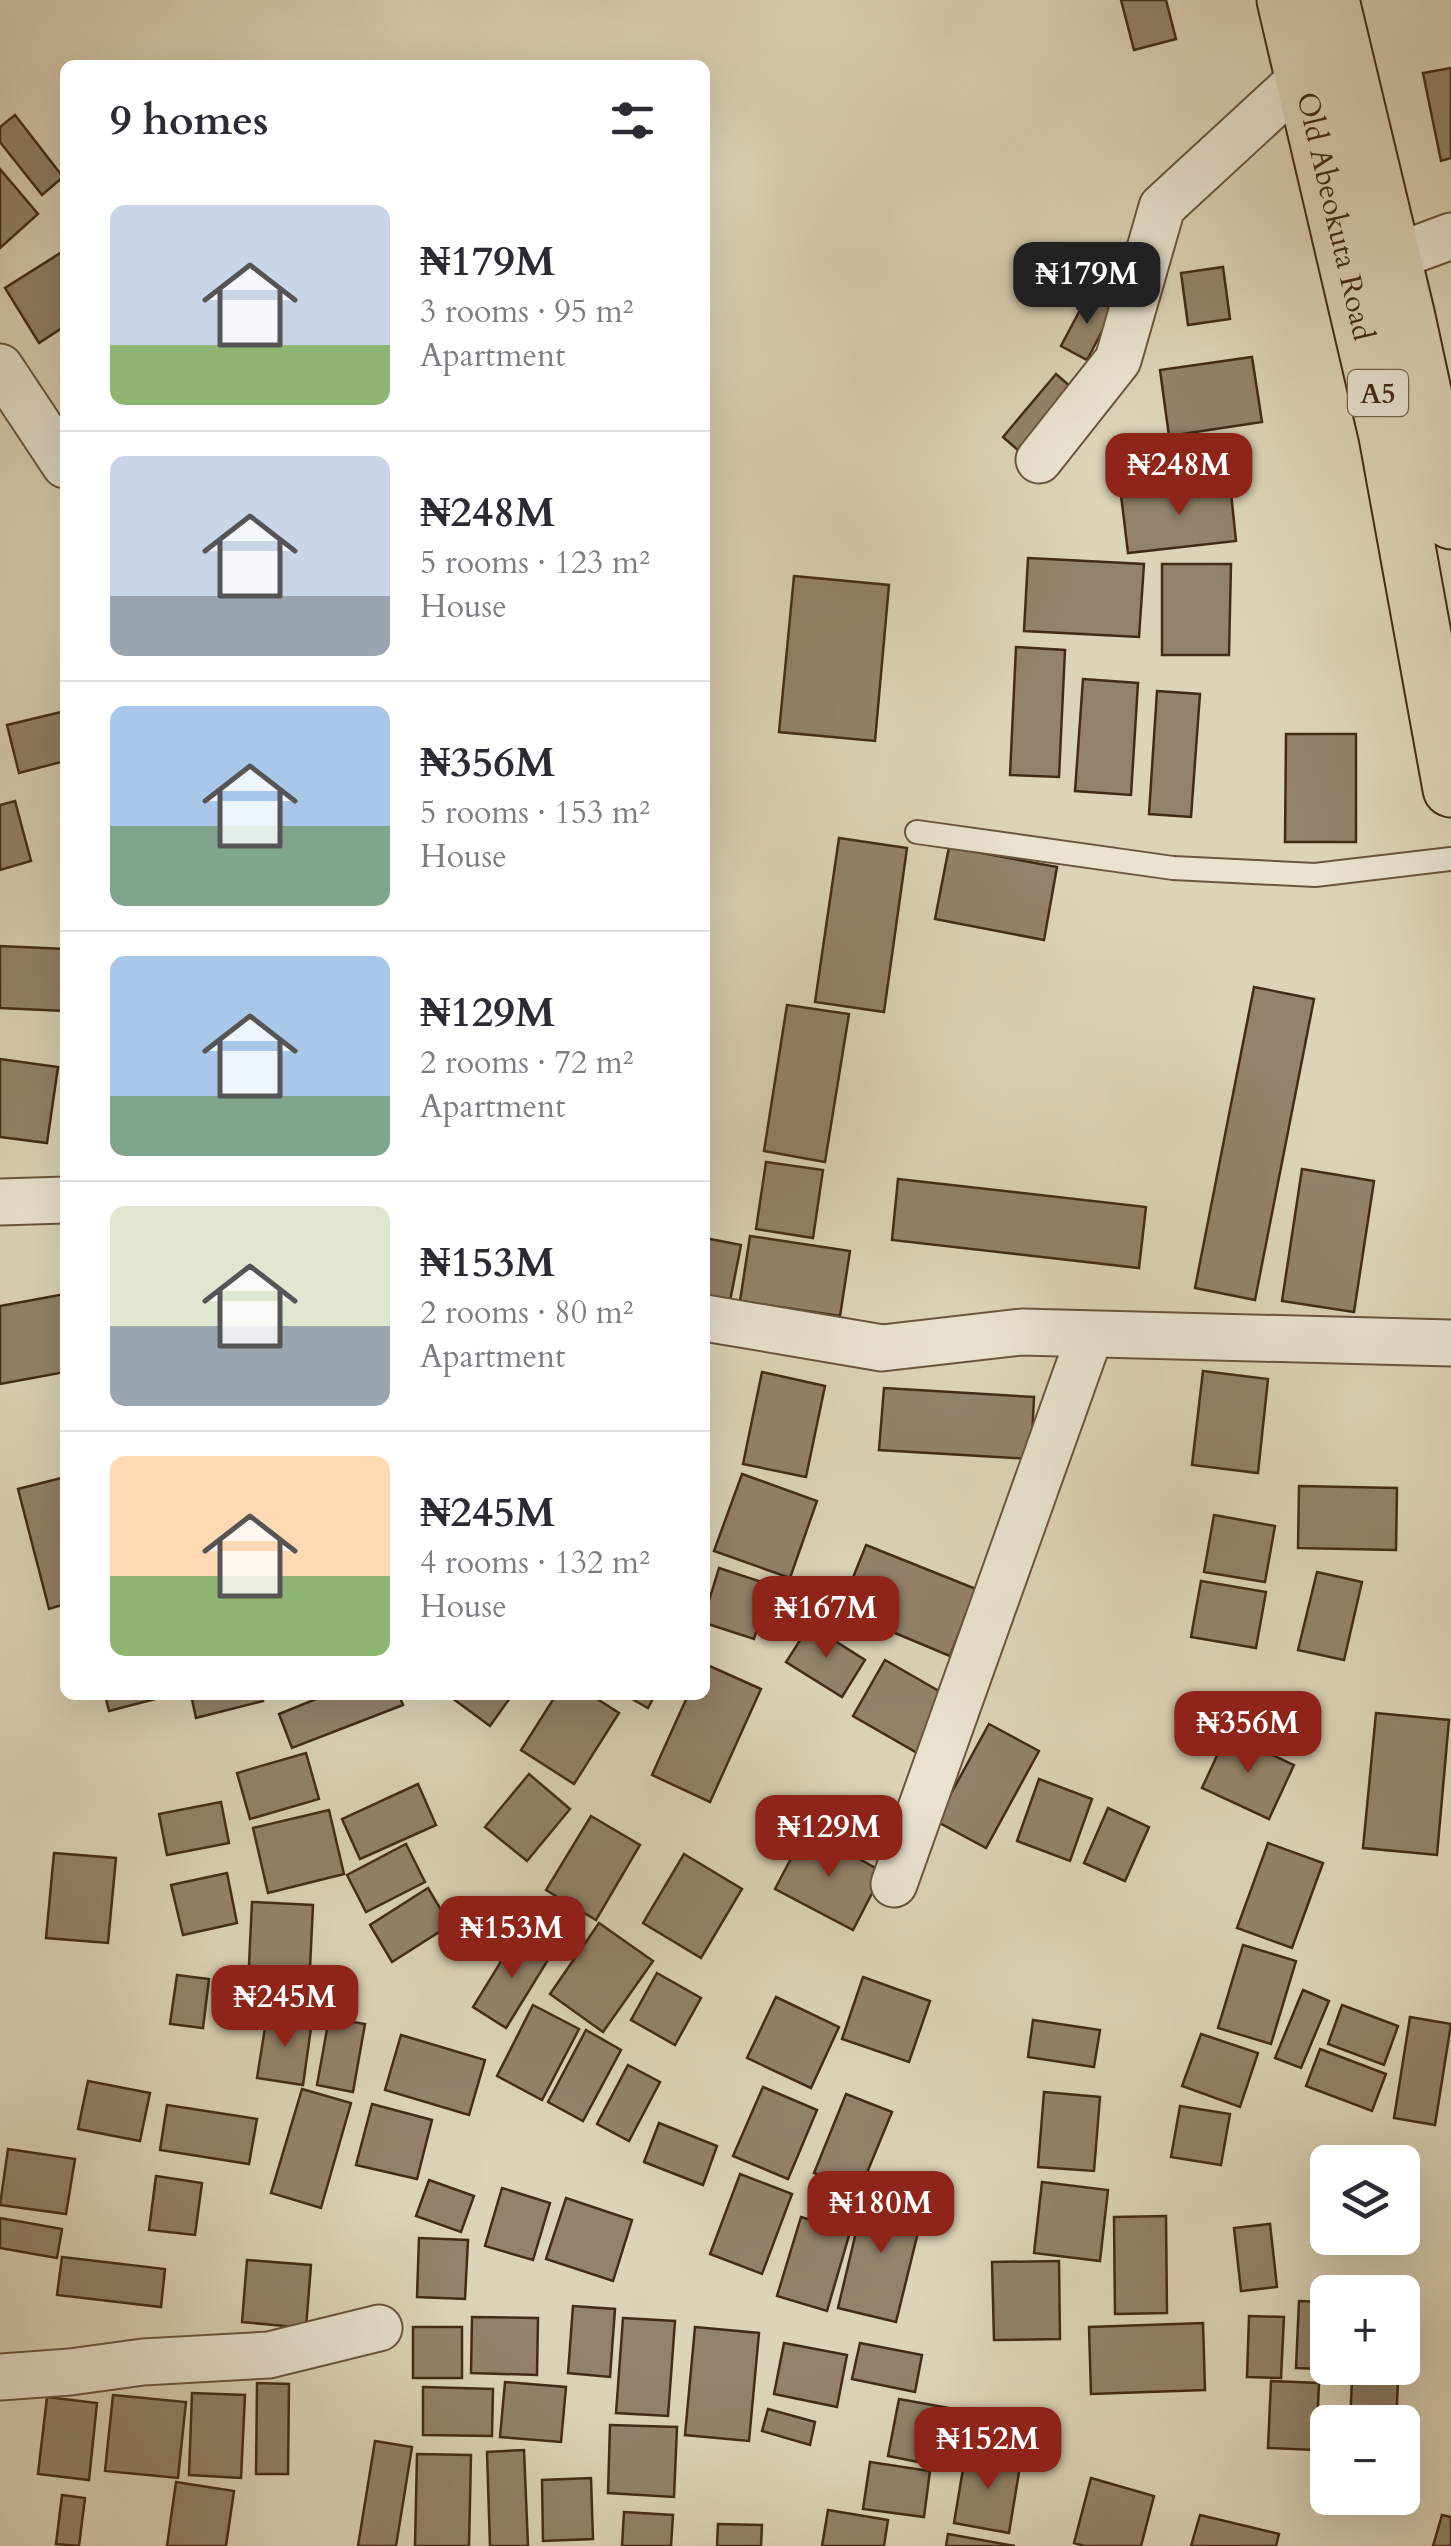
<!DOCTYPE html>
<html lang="en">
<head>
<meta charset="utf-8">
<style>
  body { margin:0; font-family:Cardo,serif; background:#f7f7f7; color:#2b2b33; height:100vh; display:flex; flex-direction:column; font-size:38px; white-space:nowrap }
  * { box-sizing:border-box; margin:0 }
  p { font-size:32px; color:#7c7c81 }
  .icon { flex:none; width:55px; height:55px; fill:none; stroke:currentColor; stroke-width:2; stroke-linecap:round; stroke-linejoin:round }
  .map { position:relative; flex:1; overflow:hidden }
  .drawer { position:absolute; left:60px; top:60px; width:650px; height:1640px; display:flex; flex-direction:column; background:#fff; border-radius:15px; box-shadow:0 10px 40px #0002 }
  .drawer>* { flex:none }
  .tools { position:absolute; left:1310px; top:2145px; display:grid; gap:20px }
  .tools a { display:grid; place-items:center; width:110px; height:110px; border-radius:15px; background:#fff; box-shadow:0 10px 40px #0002; font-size:50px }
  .price { position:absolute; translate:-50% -85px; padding:0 22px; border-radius:20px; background:#8f2418; color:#fff; font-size:32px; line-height:65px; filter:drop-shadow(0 2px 5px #0008) }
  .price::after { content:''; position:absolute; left:50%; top:60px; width:30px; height:22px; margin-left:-15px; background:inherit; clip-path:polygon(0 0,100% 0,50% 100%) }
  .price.selected { background:#222; color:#fff }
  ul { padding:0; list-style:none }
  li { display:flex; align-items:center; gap:30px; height:250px; padding:0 50px }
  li+li { border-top:2px solid #e1e1e2 }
  li span { display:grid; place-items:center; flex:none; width:280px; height:200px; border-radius:15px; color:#555 }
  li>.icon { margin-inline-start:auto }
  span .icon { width:120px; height:120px; fill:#fffc; stroke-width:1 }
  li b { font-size:42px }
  h2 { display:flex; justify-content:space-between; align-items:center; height:120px; padding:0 50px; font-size:42px }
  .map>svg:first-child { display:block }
  .building { fill:#93836a; stroke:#432c16; stroke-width:2.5 }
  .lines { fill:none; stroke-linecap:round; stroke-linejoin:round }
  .service-casing { stroke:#6a563e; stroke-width:26 }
  .minor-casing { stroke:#6a563e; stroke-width:49 }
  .trunk-casing { stroke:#432c16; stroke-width:59 }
  .service { stroke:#e9e3d0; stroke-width:22 }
  .minor { stroke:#e9e3d0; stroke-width:45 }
  .trunk { stroke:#ddd4b7; stroke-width:55 }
  .labels { text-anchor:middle; stroke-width:9; stroke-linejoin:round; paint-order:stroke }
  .shield { fill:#e9e3d0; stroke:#75634e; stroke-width:2.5 }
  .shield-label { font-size:28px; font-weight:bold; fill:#432c16 }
  .street-label { font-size:30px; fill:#432c16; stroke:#e9e3d0 }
</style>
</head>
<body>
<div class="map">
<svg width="1451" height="2546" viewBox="0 0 1451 2546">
  <rect width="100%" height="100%" fill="#ddd4b7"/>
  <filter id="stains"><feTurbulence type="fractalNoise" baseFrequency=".002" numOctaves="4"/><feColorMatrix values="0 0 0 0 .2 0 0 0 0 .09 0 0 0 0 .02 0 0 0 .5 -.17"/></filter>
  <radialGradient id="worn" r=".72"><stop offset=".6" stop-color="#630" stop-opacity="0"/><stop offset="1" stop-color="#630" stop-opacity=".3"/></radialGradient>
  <g class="building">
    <path d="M 1121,0 L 1166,0 L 1176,39 L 1134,50 Z"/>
    <path d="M 1451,68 L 1451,158 L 1441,161 L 1423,73 Z"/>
    <path d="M 15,115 L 63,177 L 42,195 L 0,142 L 0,127 Z"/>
    <path d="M 0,169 L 38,214 L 0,248 Z"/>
    <path d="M 65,250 L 65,326 L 39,343 L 5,288 Z"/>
    <path d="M 1223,267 L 1230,319 L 1188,325 L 1181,273 Z"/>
    <path d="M 1088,295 L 1114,308 L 1087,360 L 1061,346 Z"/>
    <path d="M 1252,357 L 1262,422 L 1169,436 L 1160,370 Z"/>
    <path d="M 1056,374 L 1080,395 L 1027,458 L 1003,437 Z"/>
    <path d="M 1230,483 L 1236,541 L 1128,553 L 1121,495 Z"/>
    <path d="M 1028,558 L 1144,564 L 1139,637 L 1024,631 Z"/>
    <path d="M 1162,564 L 1231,564 L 1229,655 L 1162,655 Z"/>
    <path d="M 794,576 L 889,585 L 875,741 L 779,732 Z"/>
    <path d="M 1016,647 L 1065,650 L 1059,777 L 1010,775 Z"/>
    <path d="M 1083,679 L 1138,683 L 1131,795 L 1075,791 Z"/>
    <path d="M 1157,691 L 1200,694 L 1191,817 L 1149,814 Z"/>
    <path d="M 65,711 L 65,761 L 19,773 L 7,725 Z"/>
    <path d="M 1286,734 L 1356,734 L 1356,842 L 1285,842 Z"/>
    <path d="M 15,801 L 31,861 L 0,870 L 0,805 Z"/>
    <path d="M 839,838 L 907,848 L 884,1012 L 815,1002 Z"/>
    <path d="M 949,847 L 1057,867 L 1044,940 L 935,919 Z"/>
    <path d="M 0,946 L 65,949 L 65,1011 L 0,1008 Z"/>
    <path d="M 1254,987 L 1314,999 L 1255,1300 L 1195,1288 Z"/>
    <path d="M 787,1005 L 849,1014 L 825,1162 L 764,1151 Z"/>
    <path d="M 0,1059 L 58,1067 L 47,1143 L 0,1137 Z"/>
    <path d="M 766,1162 L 823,1170 L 813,1238 L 756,1229 Z"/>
    <path d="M 1302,1169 L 1374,1181 L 1354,1312 L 1282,1301 Z"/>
    <path d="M 898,1179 L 1146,1207 L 1139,1268 L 892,1240 Z"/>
    <path d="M 750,1236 L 850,1251 L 840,1316 L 740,1301 Z"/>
    <path d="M 705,1238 L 741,1245 L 730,1301 L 705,1296 Z"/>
    <path d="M 65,1294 L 65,1372 L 0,1384 L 0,1306 Z"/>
    <path d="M 1203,1371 L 1268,1379 L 1258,1473 L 1192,1465 Z"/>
    <path d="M 762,1372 L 825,1386 L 806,1477 L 743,1464 Z"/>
    <path d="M 884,1388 L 1034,1397 L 1031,1459 L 879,1450 Z"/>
    <path d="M 742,1474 L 817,1501 L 790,1578 L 714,1551 Z"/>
    <path d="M 65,1477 L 65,1604 L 49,1609 L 18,1489 Z"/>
    <path d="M 1299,1486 L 1397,1488 L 1396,1550 L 1298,1548 Z"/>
    <path d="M 1214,1515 L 1275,1526 L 1265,1582 L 1204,1572 Z"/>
    <path d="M 866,1545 L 976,1589 L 950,1656 L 840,1610 Z"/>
    <path d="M 719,1568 L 771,1585 L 754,1639 L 705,1623 L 705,1614 Z"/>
    <path d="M 1317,1572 L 1362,1582 L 1344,1660 L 1298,1650 Z"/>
    <path d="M 1201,1581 L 1266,1592 L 1256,1648 L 1191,1637 Z"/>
    <path d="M 810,1625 L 865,1660 L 842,1697 L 786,1662 Z"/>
    <path d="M 885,1660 L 951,1698 L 919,1754 L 853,1716 Z"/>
    <path d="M 705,1664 L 761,1689 L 710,1802 L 652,1775 L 688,1695 L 705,1695 Z"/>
    <path d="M 105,1695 L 167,1695 L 167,1696 L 109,1711 Z"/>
    <path d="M 191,1695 L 261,1695 L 263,1701 L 196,1718 Z"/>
    <path d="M 326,1695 L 399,1695 L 403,1705 L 292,1748 L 279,1714 Z"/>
    <path d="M 448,1695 L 512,1695 L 490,1726 Z"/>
    <path d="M 556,1695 L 591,1695 L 619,1713 L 574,1784 L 521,1750 Z"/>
    <path d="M 625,1695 L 655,1695 L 648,1708 Z"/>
    <path d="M 1376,1713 L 1449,1720 L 1437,1855 L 1363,1848 Z"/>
    <path d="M 989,1724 L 1039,1751 L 986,1848 L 936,1821 Z"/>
    <path d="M 1227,1734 L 1294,1765 L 1269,1819 L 1202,1788 Z"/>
    <path d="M 306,1753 L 319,1799 L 250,1819 L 237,1773 Z"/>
    <path d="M 529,1774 L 570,1809 L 527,1861 L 485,1827 Z"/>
    <path d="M 1039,1779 L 1092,1799 L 1070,1861 L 1017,1841 Z"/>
    <path d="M 418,1784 L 436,1825 L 360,1859 L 342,1819 Z"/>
    <path d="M 221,1802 L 229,1843 L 167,1855 L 159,1814 Z"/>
    <path d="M 1108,1808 L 1149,1827 L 1125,1881 L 1084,1863 Z"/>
    <path d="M 329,1810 L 344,1874 L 268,1893 L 253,1828 Z"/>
    <path d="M 591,1816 L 640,1845 L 596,1920 L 546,1890 Z"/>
    <path d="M 806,1830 L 883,1872 L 853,1930 L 775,1889 Z"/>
    <path d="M 1268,1843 L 1323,1863 L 1292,1948 L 1237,1928 Z"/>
    <path d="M 406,1844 L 425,1882 L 366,1912 L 347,1875 Z"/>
    <path d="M 54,1853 L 116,1858 L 108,1943 L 46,1938 Z"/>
    <path d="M 684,1854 L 742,1889 L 701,1958 L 643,1923 Z"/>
    <path d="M 227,1873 L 237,1923 L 183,1935 L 171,1885 Z"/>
    <path d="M 428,1888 L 450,1925 L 392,1962 L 370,1925 Z"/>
    <path d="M 252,1902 L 313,1905 L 308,2010 L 247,2007 Z"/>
    <path d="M 599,1923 L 653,1961 L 603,2032 L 550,1994 Z"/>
    <path d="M 518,1934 L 551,1955 L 506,2028 L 473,2007 Z"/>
    <path d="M 1243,1945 L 1296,1961 L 1271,2044 L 1218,2028 Z"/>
    <path d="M 657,1973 L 701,1998 L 675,2045 L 631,2020 Z"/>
    <path d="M 177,1975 L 209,1979 L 203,2028 L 170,2024 Z"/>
    <path d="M 863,1977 L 930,2001 L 909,2062 L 842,2039 Z"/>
    <path d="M 1303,1990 L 1329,2001 L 1301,2068 L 1275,2058 Z"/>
    <path d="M 776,1997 L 839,2027 L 811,2088 L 747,2058 Z"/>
    <path d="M 533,2005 L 579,2029 L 542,2100 L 497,2076 Z"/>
    <path d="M 1342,2005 L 1398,2026 L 1384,2065 L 1328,2044 Z"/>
    <path d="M 267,2015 L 312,2021 L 303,2085 L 257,2078 Z"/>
    <path d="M 1410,2017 L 1451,2024 L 1435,2125 L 1394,2118 Z"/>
    <path d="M 329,2018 L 365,2024 L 353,2092 L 317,2085 Z"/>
    <path d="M 1033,2020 L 1100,2030 L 1094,2067 L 1028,2057 Z"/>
    <path d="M 586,2030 L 621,2050 L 583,2121 L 548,2102 Z"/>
    <path d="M 1201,2034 L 1258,2053 L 1240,2107 L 1182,2086 Z"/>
    <path d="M 401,2035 L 485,2060 L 469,2115 L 385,2090 Z"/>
    <path d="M 1320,2049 L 1386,2074 L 1372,2111 L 1306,2086 Z"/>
    <path d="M 628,2065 L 660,2082 L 629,2141 L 597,2124 Z"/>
    <path d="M 88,2081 L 150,2093 L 140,2141 L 78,2129 Z"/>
    <path d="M 763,2087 L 817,2110 L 788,2179 L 733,2156 Z"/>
    <path d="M 302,2089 L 351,2103 L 321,2208 L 271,2193 Z"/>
    <path d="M 1044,2092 L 1100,2097 L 1094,2171 L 1038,2167 Z"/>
    <path d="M 846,2094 L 892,2112 L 859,2192 L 814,2173 Z"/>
    <path d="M 372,2104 L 432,2120 L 417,2179 L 356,2165 Z"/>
    <path d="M 167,2105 L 257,2119 L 249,2164 L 160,2150 Z"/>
    <path d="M 1180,2106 L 1230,2114 L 1221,2165 L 1171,2157 Z"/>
    <path d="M 659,2123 L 717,2146 L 703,2185 L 644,2162 Z"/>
    <path d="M 8,2149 L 75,2159 L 66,2214 L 0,2205 Z"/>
    <path d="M 740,2174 L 792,2194 L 762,2274 L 710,2254 Z"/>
    <path d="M 156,2176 L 202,2183 L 195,2235 L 149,2230 Z"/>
    <path d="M 429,2180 L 474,2196 L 461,2232 L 416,2216 Z"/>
    <path d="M 1042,2182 L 1108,2190 L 1100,2261 L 1034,2253 Z"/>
    <path d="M 502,2188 L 550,2203 L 533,2260 L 485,2246 Z"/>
    <path d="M 866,2190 L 925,2204 L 896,2322 L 838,2308 Z"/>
    <path d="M 566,2198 L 632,2220 L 613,2281 L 546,2259 Z"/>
    <path d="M 1166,2216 L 1167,2313 L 1115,2314 L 1114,2217 Z"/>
    <path d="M 801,2217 L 850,2232 L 827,2311 L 777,2296 Z"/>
    <path d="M 0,2218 L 62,2229 L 57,2258 L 0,2248 Z"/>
    <path d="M 1270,2224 L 1277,2287 L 1241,2291 L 1234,2228 Z"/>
    <path d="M 419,2238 L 468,2240 L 465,2299 L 417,2297 Z"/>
    <path d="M 62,2257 L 165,2269 L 161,2307 L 57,2295 Z"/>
    <path d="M 247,2260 L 311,2265 L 306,2328 L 242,2322 Z"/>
    <path d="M 1059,2261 L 1060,2339 L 994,2340 L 992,2262 Z"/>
    <path d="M 1299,2301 L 1328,2302 L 1328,2368 L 1373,2368 L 1373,2371 L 1296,2368 Z"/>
    <path d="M 573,2306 L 615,2309 L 610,2377 L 568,2373 Z"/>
    <path d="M 1249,2316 L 1284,2317 L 1281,2378 L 1247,2377 Z"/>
    <path d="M 472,2317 L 538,2318 L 537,2375 L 471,2373 Z"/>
    <path d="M 623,2318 L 675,2321 L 668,2416 L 616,2413 Z"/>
    <path d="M 1203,2323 L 1205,2390 L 1091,2394 L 1089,2327 Z"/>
    <rect x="413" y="2327" width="49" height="51"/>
    <path d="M 695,2327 L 759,2333 L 749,2441 L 685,2435 Z"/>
    <path d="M 784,2343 L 847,2355 L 837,2407 L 774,2394 Z"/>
    <path d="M 860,2343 L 922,2355 L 915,2392 L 852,2379 Z"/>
    <path d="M 1352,2380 L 1398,2382 L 1396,2422 L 1350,2422 Z"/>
    <path d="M 1271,2381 L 1319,2383 L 1316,2450 L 1268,2448 Z"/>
    <path d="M 505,2382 L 566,2387 L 561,2442 L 500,2437 Z"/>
    <path d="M 257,2383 L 289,2384 L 288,2474 L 256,2474 Z"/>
    <path d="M 423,2387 L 493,2389 L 492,2436 L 423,2435 Z"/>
    <path d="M 192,2393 L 245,2395 L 241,2478 L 189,2475 Z"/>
    <path d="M 113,2395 L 186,2402 L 178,2478 L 105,2471 Z"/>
    <path d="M 47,2397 L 97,2403 L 89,2480 L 38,2474 Z"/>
    <path d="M 899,2399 L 960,2410 L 949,2468 L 888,2456 Z"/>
    <path d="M 768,2409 L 815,2422 L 810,2445 L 762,2431 Z"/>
    <path d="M 610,2425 L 677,2427 L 674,2497 L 608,2493 Z"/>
    <path d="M 375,2441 L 412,2447 L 396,2546 L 358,2546 Z"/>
    <path d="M 524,2450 L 528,2546 L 490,2546 L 487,2452 Z"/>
    <path d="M 966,2451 L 1021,2460 L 1009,2533 L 954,2523 Z"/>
    <path d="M 417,2454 L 471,2455 L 469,2546 L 415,2546 Z"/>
    <path d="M 870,2462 L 930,2471 L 924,2517 L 863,2509 Z"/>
    <path d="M 591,2478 L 593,2539 L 543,2541 L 542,2480 Z"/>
    <path d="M 1091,2478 L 1154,2496 L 1141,2546 L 1084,2546 L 1074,2543 Z"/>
    <path d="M 176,2482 L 234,2491 L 226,2546 L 167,2546 Z"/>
    <path d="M 62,2495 L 85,2498 L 79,2546 L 56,2544 Z"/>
    <path d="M 828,2510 L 888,2520 L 884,2546 L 822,2546 Z"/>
    <path d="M 624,2512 L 673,2515 L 671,2546 L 622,2546 Z"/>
    <path d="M 1200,2515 L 1279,2534 L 1276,2546 L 1191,2546 Z"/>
    <path d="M 1442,2515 L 1451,2517 L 1451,2546 L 1433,2546 Z"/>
    <path d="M 718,2524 L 762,2525 L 761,2546 L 717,2546 Z"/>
    <path d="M 948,2534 L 1015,2546 L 946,2546 Z"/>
  </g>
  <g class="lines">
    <g class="service-casing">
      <path id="service" d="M 917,832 L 1173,868 L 1315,875 L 1451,859"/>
    </g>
    <g class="minor-casing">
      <g id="minor">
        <path d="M 1392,258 L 1451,236"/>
        <path d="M 0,367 L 65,465"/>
        <path d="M 1039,460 L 1118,360 L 1162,207 L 1304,76"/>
        <path d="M 0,1202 L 65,1200"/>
        <path d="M 705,1318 L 882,1348 L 1022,1332 L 1451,1343"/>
        <path d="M 894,1884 L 1090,1335"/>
        <path d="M 0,2377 L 70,2372 L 143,2362 L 269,2355 L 379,2328"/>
      </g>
    </g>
    <g class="trunk-casing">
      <g id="trunk">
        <path id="s1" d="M 1285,0 L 1387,436 L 1451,789"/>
        <path d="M 1331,0 L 1407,317 L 1451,521"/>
      </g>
    </g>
    <use href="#service" class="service"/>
    <use href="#minor" class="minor"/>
    <use href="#trunk" class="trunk"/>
  </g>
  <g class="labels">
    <rect class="shield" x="1348" y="370" width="60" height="46" rx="8"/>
    <g class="shield-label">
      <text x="1378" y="403">A5</text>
    </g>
    <g class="street-label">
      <text dy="10" stroke="none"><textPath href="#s1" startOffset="222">Old Abeokuta Road</textPath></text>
    </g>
  </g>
  <rect width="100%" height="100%" filter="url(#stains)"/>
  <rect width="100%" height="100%" fill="url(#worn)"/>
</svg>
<div class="tools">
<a><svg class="icon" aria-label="layers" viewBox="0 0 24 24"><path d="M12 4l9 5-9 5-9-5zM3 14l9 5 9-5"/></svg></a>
<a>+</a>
<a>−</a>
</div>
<b class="price selected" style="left:1087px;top:327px">₦179M</b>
<b class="price" style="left:1179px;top:518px">₦248M</b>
<b class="price" style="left:826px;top:1661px">₦167M</b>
<b class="price" style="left:1248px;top:1776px">₦356M</b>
<b class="price" style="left:829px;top:1880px">₦129M</b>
<b class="price" style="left:512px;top:1981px">₦153M</b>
<b class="price" style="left:285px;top:2050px">₦245M</b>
<b class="price" style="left:881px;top:2256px">₦180M</b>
<b class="price" style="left:988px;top:2492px">₦152M</b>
<section class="drawer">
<h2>9 homes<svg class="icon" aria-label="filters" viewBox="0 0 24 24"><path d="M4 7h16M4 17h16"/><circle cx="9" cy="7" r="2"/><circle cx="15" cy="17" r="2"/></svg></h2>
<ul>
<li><span style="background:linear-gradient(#c9d6e8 70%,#8fb573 0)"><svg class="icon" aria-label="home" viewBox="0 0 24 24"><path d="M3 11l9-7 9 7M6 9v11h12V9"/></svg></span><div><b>₦179M</b><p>3 rooms · 95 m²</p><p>Apartment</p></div></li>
<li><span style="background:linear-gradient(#c9d6e8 70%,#9aa5b1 0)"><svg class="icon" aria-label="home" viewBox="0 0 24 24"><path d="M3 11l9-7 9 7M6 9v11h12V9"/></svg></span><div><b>₦248M</b><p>5 rooms · 123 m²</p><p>House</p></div></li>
<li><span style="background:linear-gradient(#a9c7e8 60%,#7fa58c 0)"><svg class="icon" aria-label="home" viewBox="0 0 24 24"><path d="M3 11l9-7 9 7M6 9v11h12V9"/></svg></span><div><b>₦356M</b><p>5 rooms · 153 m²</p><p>House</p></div></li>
<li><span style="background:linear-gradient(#a9c7e8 70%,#7fa58c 0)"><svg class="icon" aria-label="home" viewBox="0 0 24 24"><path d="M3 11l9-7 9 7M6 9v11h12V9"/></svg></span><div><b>₦129M</b><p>2 rooms · 72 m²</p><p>Apartment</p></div></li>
<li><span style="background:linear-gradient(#dfe7d0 60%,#9aa5b1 0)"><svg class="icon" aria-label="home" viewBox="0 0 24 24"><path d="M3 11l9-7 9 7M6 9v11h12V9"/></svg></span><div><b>₦153M</b><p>2 rooms · 80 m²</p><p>Apartment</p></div></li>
<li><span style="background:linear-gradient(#ffd9b3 60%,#8fb573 0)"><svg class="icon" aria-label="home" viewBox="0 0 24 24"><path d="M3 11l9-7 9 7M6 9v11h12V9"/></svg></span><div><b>₦245M</b><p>4 rooms · 132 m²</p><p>House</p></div></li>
</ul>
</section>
</div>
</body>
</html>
